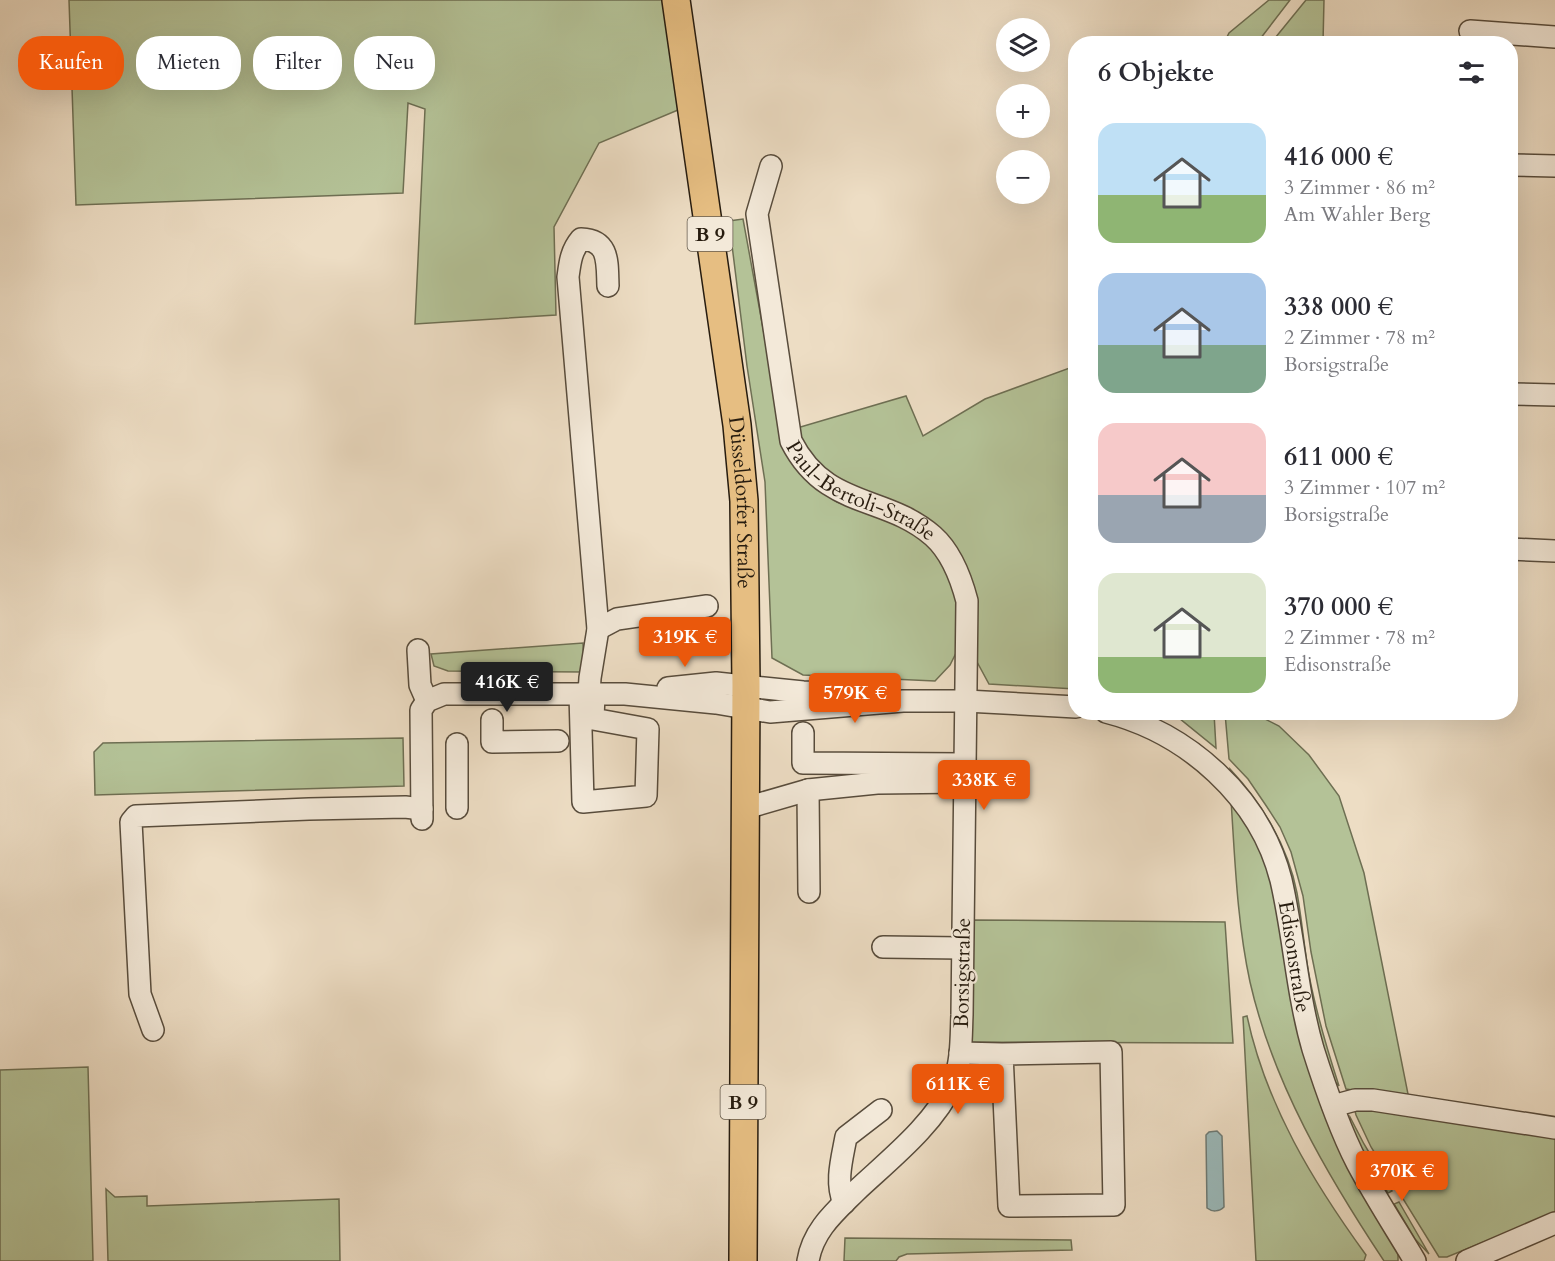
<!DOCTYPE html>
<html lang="de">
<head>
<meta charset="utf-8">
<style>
  body { margin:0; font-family:Cardo,serif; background:#f7f7f7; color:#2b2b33; height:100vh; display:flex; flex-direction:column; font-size:22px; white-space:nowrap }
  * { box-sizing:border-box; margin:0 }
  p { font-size:20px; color:#7c7c81 }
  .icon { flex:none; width:33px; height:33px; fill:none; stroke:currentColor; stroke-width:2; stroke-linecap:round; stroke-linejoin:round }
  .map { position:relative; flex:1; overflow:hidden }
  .drawer { position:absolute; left:1068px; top:36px; width:450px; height:684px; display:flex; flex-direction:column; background:#fff; border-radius:24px; box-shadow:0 6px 24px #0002 }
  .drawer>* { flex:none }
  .top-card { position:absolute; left:18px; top:36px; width:570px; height:54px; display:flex; gap:12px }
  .tools { position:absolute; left:996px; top:18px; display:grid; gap:12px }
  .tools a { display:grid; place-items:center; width:54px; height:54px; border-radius:50%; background:#fff; box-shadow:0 6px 24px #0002; font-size:30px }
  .price { position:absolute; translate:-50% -51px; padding:0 14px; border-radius:6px; background:#ea580c; color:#fff; font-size:20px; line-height:39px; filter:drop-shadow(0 2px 3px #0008) }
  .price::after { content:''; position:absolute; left:50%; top:36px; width:18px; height:14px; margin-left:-9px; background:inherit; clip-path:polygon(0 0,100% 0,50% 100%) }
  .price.on { background:#222; color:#fff }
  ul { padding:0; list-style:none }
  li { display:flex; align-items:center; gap:18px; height:150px; padding:0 30px }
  li span { display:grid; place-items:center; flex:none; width:168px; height:120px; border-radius:18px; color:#555 }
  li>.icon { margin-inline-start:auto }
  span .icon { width:72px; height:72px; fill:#fffc; stroke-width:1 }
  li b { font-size:26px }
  h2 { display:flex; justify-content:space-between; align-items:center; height:72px; padding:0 30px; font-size:26px }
  .pill { padding:0 21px; border-radius:24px; background:#fff; box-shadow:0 6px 24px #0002; font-size:21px; line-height:54px }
  .pill.on { background:#ea580c; color:#fff }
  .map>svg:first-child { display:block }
  .green { fill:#b4c297; stroke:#6e6f53; stroke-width:1.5 }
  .water { fill:#9bbabb; stroke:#6d7b76; stroke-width:1.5 }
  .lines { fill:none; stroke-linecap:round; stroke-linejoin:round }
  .minor-casing { stroke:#584c3c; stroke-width:24 }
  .major-casing { stroke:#271c0f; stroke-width:30 }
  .minor { stroke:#f3e9d9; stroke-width:21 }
  .major { stroke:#e6be82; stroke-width:27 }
  .labels { text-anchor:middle; stroke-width:4.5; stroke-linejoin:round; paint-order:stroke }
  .shield { fill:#f3e9d9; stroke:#645a4c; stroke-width:1.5 }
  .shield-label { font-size:20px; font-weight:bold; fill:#271c0f }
  .street-label { font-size:21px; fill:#271c0f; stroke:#f3e9d9 }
</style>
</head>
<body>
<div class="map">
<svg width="1555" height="1261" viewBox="0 0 1555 1261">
  <rect width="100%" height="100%" fill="#edddc4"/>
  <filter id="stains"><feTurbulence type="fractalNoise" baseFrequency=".00333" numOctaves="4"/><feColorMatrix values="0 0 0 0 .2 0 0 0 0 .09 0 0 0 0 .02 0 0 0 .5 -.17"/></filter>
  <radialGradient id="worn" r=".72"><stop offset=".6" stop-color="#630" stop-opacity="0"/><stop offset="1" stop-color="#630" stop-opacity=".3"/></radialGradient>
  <g class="green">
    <path d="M 69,0 L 663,0 L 678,110 L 599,143 L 554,227 L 556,315 L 415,324 L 425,109 L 408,103 L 403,193 L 76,205 Z"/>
    <path d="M 1269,0 L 1290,0 L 1257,43 L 1224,43 L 1229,33 Z"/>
    <path d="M 1306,0 L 1324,0 L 1323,43 L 1271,43 Z"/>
    <path d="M 743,219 L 782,432 L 812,484 L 837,502 L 908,528 L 927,542 L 941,559 L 959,601 L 958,649 L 950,665 L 935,681 L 803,675 L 772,658 L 765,482 L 747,366 L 729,221 Z"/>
    <path d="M 1075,366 L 1075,689 L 989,684 L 976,660 L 959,557 L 842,484 L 806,453 L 797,428 L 906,396 L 923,436 L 985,399 Z"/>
    <path d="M 583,643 L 584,672 L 448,671 L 434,666 L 431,654 Z"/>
    <path d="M 1166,713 L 1214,713 L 1216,748 L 1180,719 Z"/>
    <path d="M 1225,713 L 1253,713 L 1279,726 L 1309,755 L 1339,796 L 1364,873 L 1409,1099 L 1346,1089 L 1326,1026 L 1311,952 L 1303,896 L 1291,852 L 1280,827 L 1265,804 L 1248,779 L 1229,759 Z"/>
    <path d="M 403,738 L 404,786 L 95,795 L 94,752 L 103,743 Z"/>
    <path d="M 1230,769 C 1262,803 1288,846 1297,893 C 1302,920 1304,947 1309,975 C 1316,1012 1327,1049 1339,1086 L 1330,1077 L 1318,1038 L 1293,902 L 1230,777 Z"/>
    <path d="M 1231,800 L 1251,829 L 1275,885 L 1287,962 L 1398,1252 L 1398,1261 L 1384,1261 C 1327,1175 1273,1083 1250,982 C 1237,922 1235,860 1231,800 Z"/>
    <path d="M 975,920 L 1225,922 L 1233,1043 L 972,1042 L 970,923 Z"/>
    <path d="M 1247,1016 C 1266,1105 1313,1182 1366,1255 L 1364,1261 L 1256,1261 L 1243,1017 Z"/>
    <path d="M 88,1067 L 93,1261 L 0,1261 L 0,1070 Z"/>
    <path d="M 1359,1108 L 1555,1133 L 1555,1213 L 1447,1257 L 1439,1257 L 1371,1147 L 1356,1115 L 1355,1111 Z"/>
    <path d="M 1350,1117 L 1364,1144 L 1392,1191 L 1388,1193 C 1375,1170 1349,1143 1350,1117 Z"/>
    <path d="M 106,1189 L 115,1197 L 147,1196 L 147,1206 L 339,1199 L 340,1261 L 108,1261 Z"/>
    <path d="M 1399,1202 L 1429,1254 L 1415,1239 L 1394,1204 Z"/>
    <path d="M 845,1238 L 1071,1240 L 1072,1250 L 907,1254 L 899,1257 L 896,1261 L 844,1261 Z"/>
  </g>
  <path class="water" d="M 1217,1131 L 1222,1136 L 1224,1207 C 1219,1212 1212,1212 1207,1208 L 1206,1135 L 1209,1132 Z"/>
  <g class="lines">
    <g class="minor-casing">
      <g id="minor">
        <path d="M 1470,31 L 1555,37"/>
        <path d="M 1510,165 L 1555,166"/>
        <path id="s1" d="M 771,166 L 757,214 L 791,441 C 826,510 885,494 933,536 C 951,552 961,578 967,601 L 962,1015 C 961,1037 962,1063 953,1083 C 934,1125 889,1160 856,1191 C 835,1212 813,1230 808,1261"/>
        <path d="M 1510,394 L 1555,395"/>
        <path d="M 1510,549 L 1555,551"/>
        <path d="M 598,629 L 617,619 L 707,606"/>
        <path d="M 418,650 L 420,685 L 427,701"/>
        <path d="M 668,688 L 716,683 L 803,692 L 852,693"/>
        <path d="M 580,694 L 583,802 L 646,796 L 648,729 L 593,719 L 594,694"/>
        <path d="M 589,694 L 590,678 L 598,629 L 568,277 C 570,262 571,251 581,239 C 610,240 607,263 608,286"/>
        <path id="s2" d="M 1106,712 C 1188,733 1260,797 1281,880 C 1294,936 1297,994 1313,1049 C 1325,1087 1339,1128 1357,1163 C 1375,1197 1396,1229 1415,1261"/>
        <path d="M 492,720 L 492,742 L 558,741"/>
        <path d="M 803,733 L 803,763 L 965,764"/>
        <path d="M 808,790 L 809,892"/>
        <path d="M 457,808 L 457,744"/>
        <path d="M 746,808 L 808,790 L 877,783 L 965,782"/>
        <path d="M 422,819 L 421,710 L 427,701 L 444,694 L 625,694 L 716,703 L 770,712 L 903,701 L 966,701 L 1076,707"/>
        <path d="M 883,947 L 962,948"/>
        <path d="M 153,1030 L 140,994 L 131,822 L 136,816 L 309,809 L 405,807 L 422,809"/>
        <path d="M 960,1053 L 1002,1054 L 1009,1206 L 1114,1205 L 1111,1052 L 1002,1054"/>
        <path d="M 1333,1106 L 1355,1100 L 1373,1100 L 1555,1128"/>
        <path d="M 844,1203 C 835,1182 842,1159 846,1137 L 881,1110"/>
        <path d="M 1467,1261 L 1555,1223"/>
      </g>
    </g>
    <g class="major-casing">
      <g id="major">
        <path id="s3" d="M 676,0 L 737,425 L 744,501 L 746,685 L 743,1261"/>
      </g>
    </g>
    <use href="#minor" class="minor"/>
    <use href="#major" class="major"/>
  </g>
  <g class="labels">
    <g class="shield">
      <rect x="687.5" y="217" width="45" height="34" rx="4.5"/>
      <rect x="720.5" y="1085" width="45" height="34" rx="4.5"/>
    </g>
    <g class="shield-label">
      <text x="710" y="241">B 9</text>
      <text x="743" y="1109">B 9</text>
    </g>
    <g class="street-label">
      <text dy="7" stroke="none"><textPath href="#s1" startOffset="368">Paul-Bertoli-Straße</textPath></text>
      <text dy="7" stroke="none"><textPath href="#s3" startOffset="507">Düsseldorfer Straße</textPath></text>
      <text dy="7" stroke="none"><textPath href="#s2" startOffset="332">Edisonstraße</textPath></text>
      <text transform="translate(962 973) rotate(-89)" y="7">Borsigstraße</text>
    </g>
  </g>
  <rect width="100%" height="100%" filter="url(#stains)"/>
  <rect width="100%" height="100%" fill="url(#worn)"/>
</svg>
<div class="tools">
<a><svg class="icon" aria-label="layers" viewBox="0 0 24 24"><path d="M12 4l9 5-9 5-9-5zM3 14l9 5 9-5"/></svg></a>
<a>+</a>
<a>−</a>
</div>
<b class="price" style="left:685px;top:668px">319K €</b>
<b class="price on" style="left:507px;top:713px">416K €</b>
<b class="price" style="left:855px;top:724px">579K €</b>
<b class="price" style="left:984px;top:811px">338K €</b>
<b class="price" style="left:958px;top:1115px">611K €</b>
<b class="price" style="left:1402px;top:1202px">370K €</b>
<div class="top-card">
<a class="pill on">Kaufen</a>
<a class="pill">Mieten</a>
<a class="pill">Filter</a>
<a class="pill">Neu</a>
</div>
<section class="drawer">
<h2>6 Objekte<svg class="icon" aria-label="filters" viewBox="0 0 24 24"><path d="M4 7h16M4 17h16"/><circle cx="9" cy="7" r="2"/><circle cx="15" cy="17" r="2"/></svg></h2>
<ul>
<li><span style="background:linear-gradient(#bfe0f5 60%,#8fb573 0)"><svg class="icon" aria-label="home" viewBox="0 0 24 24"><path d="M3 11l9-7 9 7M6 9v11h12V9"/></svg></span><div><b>416 000 €</b><p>3 Zimmer · 86 m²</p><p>Am Wahler Berg</p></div></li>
<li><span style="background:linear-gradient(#a9c7e8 60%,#7fa58c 0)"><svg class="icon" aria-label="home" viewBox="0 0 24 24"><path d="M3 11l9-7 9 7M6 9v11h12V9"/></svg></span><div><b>338 000 €</b><p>2 Zimmer · 78 m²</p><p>Borsigstraße</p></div></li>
<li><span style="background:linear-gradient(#f6c9c9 60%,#9aa5b1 0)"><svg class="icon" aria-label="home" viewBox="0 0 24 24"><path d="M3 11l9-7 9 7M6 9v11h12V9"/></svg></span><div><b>611 000 €</b><p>3 Zimmer · 107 m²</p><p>Borsigstraße</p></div></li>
<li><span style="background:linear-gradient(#dfe7d0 70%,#8fb573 0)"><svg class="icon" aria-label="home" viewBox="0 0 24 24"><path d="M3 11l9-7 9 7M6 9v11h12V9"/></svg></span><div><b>370 000 €</b><p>2 Zimmer · 78 m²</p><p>Edisonstraße</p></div></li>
</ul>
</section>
</div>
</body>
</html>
